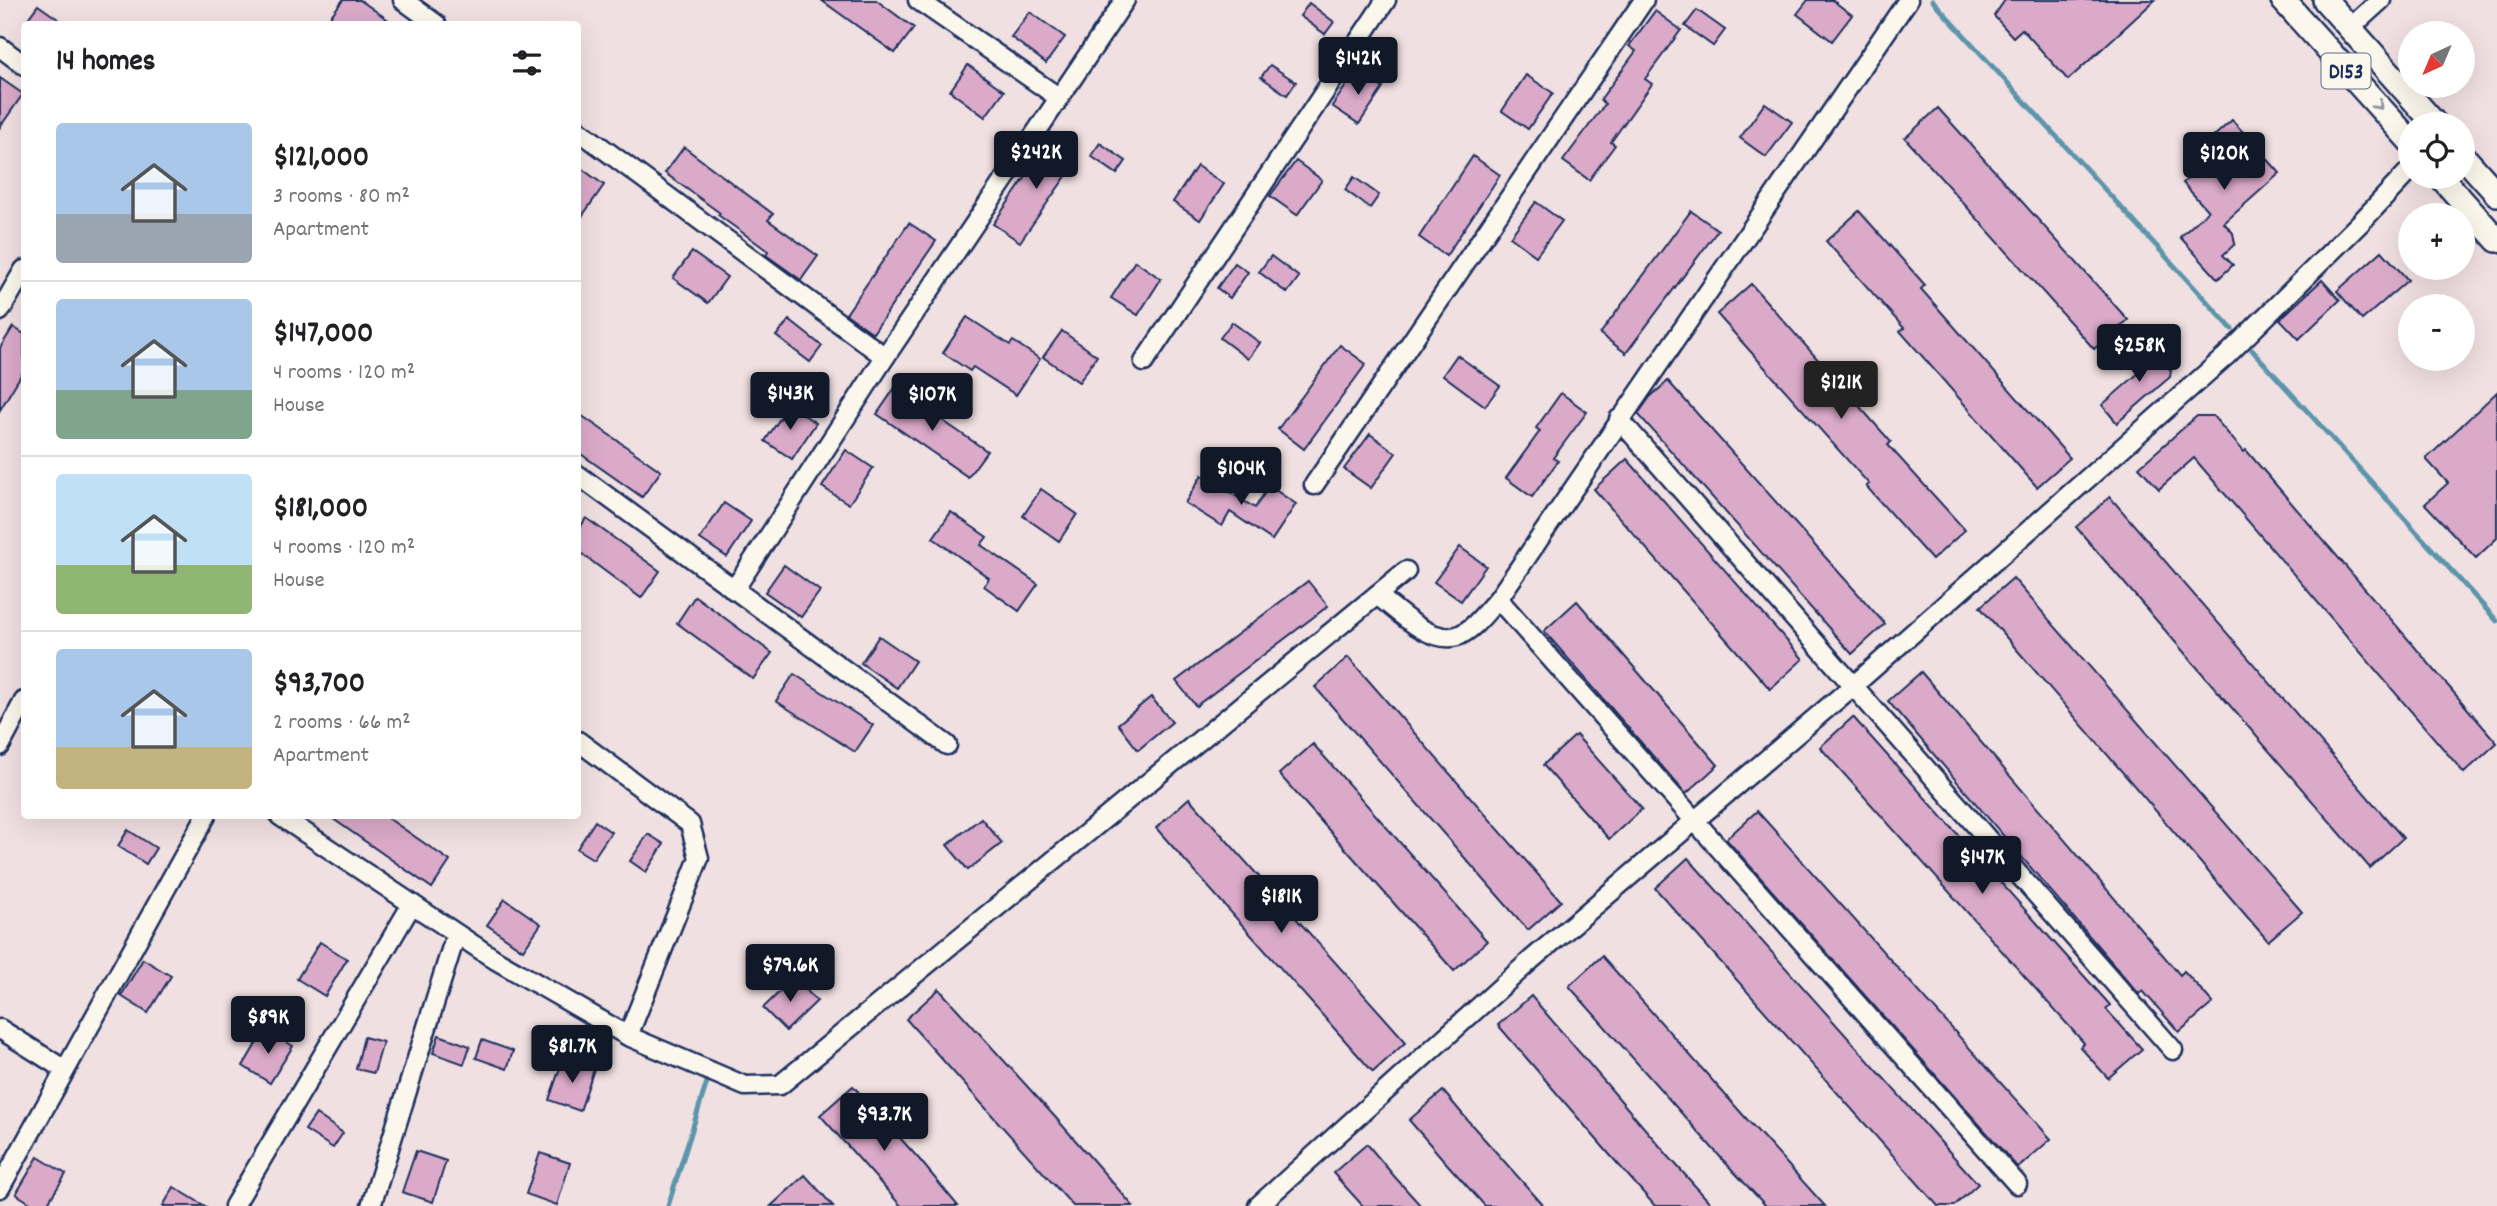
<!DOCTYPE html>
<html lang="en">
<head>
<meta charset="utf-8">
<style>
  body { margin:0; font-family:Dekko,sans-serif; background:#f2f2f2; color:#202124; height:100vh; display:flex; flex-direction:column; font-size:26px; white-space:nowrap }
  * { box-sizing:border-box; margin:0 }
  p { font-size:23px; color:#757577 }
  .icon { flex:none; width:38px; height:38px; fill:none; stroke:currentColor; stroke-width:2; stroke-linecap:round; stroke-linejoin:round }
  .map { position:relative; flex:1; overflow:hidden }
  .details { position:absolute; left:21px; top:21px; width:560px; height:798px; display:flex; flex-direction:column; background:#fff; border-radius:7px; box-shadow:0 7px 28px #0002 }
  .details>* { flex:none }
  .needle { width:46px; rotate:224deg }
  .tools { position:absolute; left:2398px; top:21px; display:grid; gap:14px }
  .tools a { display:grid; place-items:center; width:77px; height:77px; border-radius:50%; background:#fff; box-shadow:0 7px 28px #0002; font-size:35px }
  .price { position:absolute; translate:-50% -60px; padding:0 16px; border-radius:7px; background:#111827; color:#fff; font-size:23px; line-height:46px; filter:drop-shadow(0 2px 4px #0008) }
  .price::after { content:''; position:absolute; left:50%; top:42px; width:21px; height:16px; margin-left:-10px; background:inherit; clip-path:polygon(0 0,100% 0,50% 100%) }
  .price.active { background:#222; color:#fff }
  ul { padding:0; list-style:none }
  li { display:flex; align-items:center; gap:21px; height:175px; padding:0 35px }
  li+li { border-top:2px solid #e0e0e0 }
  li span { display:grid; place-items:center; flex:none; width:196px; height:140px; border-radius:7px; color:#555 }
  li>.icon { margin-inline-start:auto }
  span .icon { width:84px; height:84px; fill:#fffc; stroke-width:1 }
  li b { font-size:30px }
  h2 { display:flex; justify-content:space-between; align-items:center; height:84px; padding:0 35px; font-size:30px }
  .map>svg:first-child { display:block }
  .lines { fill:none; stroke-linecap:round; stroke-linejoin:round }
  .stream { stroke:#5c95ab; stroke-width:5 }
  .building { fill:#dbaac9; stroke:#1b2f5e; stroke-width:2 }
  .minor-casing { stroke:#1b2f5e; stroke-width:23 }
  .major-casing { stroke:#1b2f5e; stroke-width:28 }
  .minor { stroke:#fbf7ec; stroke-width:18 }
  .major { stroke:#fbf7ec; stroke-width:23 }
  .oneway { stroke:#8b93a5 }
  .labels { text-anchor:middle; stroke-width:6; stroke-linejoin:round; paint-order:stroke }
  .shield { fill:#fbf7ec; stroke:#5e6b89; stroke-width:2 }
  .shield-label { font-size:21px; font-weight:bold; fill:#1b2f5e }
</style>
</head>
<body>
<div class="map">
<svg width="2497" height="1206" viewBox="0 0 2497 1206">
  <rect width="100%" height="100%" fill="#f1e0e2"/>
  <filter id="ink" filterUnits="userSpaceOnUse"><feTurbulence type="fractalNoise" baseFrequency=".0143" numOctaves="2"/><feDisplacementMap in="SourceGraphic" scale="14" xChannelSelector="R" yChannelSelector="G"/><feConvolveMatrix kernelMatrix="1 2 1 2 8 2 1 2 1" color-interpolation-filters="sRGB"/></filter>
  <g filter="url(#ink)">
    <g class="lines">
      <g class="stream">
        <path d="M 1932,0 L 2232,329"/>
        <path d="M 2252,350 L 2497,621"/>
        <path d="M 668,1206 L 707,1082"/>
      </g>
    </g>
    <g class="building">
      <path d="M 343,0 L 360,0 L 394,24 L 340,24 L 330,17 Z"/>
      <path d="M 821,0 L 876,0 L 914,28 L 895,53 Z"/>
      <path d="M 1808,0 L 1832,0 L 1852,15 L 1832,41 L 1797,14 Z"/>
      <path d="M 2005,0 L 2155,0 L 2068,80 L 2022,29 L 2013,37 L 1994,16 Z"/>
      <path d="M 1309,3 L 1334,22 L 1325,34 L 1300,16 Z"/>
      <path d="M 38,5 L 65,24 L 24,24 Z"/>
      <path d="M 1697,10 L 1725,30 L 1713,46 L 1685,26 Z"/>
      <path d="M 1655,11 L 1681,30 L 1645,79 L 1652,84 L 1611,142 L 1615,145 L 1589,180 L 1563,161 L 1605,104 L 1600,100 L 1636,51 L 1629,46 Z"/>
      <path d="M 1030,12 L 1065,37 L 1046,63 L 1011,37 Z"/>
      <path d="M 968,65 L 1004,91 L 985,117 L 950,91 Z"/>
      <path d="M 1270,65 L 1296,82 L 1287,95 L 1261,77 Z"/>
      <path d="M 1357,70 L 1383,88 L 1359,124 L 1332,106 Z"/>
      <path d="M 1526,75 L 1553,93 L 1528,129 L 1502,111 Z"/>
      <path d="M 0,78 L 23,94 L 0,127 Z"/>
      <path d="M 1765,103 L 1792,122 L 1766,157 L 1740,138 Z"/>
      <path d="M 1938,108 L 2128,320 L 2094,349 L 1905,138 Z"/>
      <path d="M 2232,120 L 2280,173 L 2224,223 L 2233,233 L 2235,244 L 2223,255 L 2233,265 L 2218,279 L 2180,237 L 2208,211 L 2183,183 L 2200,167 L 2191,157 Z"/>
      <path d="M 1051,141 L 1078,159 L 1020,242 L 993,224 Z"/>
      <path d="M 1100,143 L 1126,161 L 1117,174 L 1091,156 Z"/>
      <path d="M 684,147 L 773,214 L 768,220 L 818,256 L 801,280 L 766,255 L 768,251 L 718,215 L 720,213 L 665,173 Z"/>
      <path d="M 1473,156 L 1500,175 L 1446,256 L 1419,237 Z"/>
      <path d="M 1296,161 L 1322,180 L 1297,215 L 1270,196 Z"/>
      <path d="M 578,166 L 604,185 L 578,222 Z"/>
      <path d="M 1197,166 L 1224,184 L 1200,220 L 1173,202 Z"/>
      <path d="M 1354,177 L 1379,195 L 1370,208 L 1345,190 Z"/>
      <path d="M 1536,202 L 1562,221 L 1536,256 L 1510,237 Z"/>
      <path d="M 1691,211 L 1718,230 L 1626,353 L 1600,334 Z"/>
      <path d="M 1859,211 L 1925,285 L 1921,289 L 2070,458 L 2037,487 L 1900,331 L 1904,328 L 1826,241 Z"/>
      <path d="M 909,223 L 936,241 L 873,333 L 846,314 Z"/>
      <path d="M 2382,251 L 2408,280 L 2362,320 L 2337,291 Z"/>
      <path d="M 692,252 L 727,277 L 708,303 L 673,278 Z"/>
      <path d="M 1271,256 L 1299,277 L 1287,293 L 1259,272 Z"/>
      <path d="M 1135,261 L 1161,279 L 1138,315 L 1111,298 Z"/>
      <path d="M 1235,263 L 1248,272 L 1230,298 L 1217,288 Z"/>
      <path d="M 2322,280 L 2340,300 L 2299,339 L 2280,319 Z"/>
      <path d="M 1751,284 L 1891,442 L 1888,445 L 1965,530 L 1932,560 L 1866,486 L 1869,484 L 1717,314 Z"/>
      <path d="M 967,317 L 1010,345 L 1013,341 L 1040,359 L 1016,395 L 973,367 L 970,371 L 943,353 Z"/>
      <path d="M 789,320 L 822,346 L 810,362 L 776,336 Z"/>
      <path d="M 1232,322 L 1260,343 L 1248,359 L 1220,338 Z"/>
      <path d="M 13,327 L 24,334 L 24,370 L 0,410 L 0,348 Z"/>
      <path d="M 1062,331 L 1097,356 L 1079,382 L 1043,357 Z"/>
      <path d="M 1340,345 L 1366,364 L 1304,449 L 1278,429 Z"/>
      <path d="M 2149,345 L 2171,370 L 2170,377 L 2117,423 L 2102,405 L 2141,371 L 2131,360 Z"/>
      <path d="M 1457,355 L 1500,386 L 1485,406 L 1443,375 Z"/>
      <path d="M 1668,381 L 1885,624 L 1852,654 L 1638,414 L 1650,397 Z"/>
      <path d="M 895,388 L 987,451 L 968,477 L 877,414 Z"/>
      <path d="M 2497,392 L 2497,538 L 2476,558 L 2425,504 L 2448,483 L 2426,459 Z"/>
      <path d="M 1561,393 L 1587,412 L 1553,458 L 1558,461 L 1532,497 L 1506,478 L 1540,431 L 1536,428 Z"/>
      <path d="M 789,405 L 816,423 L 792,459 L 765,441 Z"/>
      <path d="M 578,413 L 661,471 L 642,497 L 578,452 Z"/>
      <path d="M 2197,416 L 2213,416 L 2244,452 L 2246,450 L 2497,743 L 2464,773 L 2194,458 L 2159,489 L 2139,467 Z"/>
      <path d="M 1370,434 L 1396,453 L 1371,488 L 1344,469 Z"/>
      <path d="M 846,450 L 873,468 L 849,504 L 822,487 Z"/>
      <path d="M 1627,459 L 1803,659 L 1770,689 L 1594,489 Z"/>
      <path d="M 1202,475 L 1255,508 L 1269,486 L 1296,504 L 1272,540 L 1230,512 L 1222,526 L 1185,503 Z"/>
      <path d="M 1041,489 L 1077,514 L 1059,541 L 1023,516 Z"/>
      <path d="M 2110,497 L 2403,838 L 2370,868 L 2076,527 Z"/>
      <path d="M 724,503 L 751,521 L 727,557 L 700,539 Z"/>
      <path d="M 951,512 L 987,537 L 981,545 L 1038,584 L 1019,611 L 984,586 L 989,578 L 933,538 Z"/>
      <path d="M 586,518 L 660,571 L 641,598 L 578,551 L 578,531 Z"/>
      <path d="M 1460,547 L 1486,566 L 1461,601 L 1434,582 Z"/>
      <path d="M 784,565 L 820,591 L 801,617 L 765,592 Z"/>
      <path d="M 2013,578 L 2302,912 L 2268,941 L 1980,607 Z"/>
      <path d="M 1308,581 L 1328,606 L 1196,706 L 1176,681 Z"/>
      <path d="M 695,596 L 772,653 L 753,679 L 677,623 Z"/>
      <path d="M 1577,601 L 1718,765 L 1686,794 L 1544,631 Z"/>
      <path d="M 879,636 L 915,661 L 897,688 L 861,663 Z"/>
      <path d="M 1348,657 L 1561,901 L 1528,930 L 1315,687 Z"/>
      <path d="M 1921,672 L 2180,975 L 2184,971 L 2213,1003 L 2179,1032 L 2143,991 L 2139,994 L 1888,701 Z"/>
      <path d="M 794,674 L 873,725 L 855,752 L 776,701 Z"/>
      <path d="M 1151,697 L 1172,722 L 1138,750 L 1118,724 Z"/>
      <path d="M 1853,717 L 2110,1005 L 2106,1009 L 2142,1049 L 2108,1078 L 2080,1047 L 2084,1043 L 1820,747 Z"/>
      <path d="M 1576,735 L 1642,809 L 1609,839 L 1543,765 Z"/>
      <path d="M 1313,744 L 1487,941 L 1454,971 L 1279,774 Z"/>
      <path d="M 1189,798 L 1406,1042 L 1373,1072 L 1156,828 Z"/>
      <path d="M 1757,811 L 2051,1139 L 2018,1168 L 1726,839 Z"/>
      <path d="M 329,816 L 385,816 L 450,861 L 432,888 Z"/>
      <path d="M 981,818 L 1002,843 L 968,870 L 947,845 Z"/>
      <path d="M 595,821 L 611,832 L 593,859 L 577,849 Z"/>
      <path d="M 128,830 L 156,848 L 146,864 L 118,846 Z"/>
      <path d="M 648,834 L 664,844 L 646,872 L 630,861 Z"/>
      <path d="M 1688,858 L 1978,1184 L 1954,1206 L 1938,1206 L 1655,888 Z"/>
      <path d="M 505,899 L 541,924 L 523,950 L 487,925 Z"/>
      <path d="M 320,942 L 347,959 L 325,996 L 297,979 Z"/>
      <path d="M 1602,956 L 1744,1116 L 1825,1206 L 1766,1206 L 1722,1159 L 1569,986 Z"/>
      <path d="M 143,959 L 171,976 L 148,1013 L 121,996 Z"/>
      <path d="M 794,978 L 817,1001 L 786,1031 L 763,1008 Z"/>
      <path d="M 939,989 L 1055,1117 L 1133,1206 L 1073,1206 L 906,1019 Z"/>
      <path d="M 1531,996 L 1670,1158 L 1713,1206 L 1655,1206 L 1610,1155 L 1498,1025 Z"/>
      <path d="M 265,1029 L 293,1046 L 270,1083 L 243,1066 Z"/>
      <path d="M 439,1035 L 470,1046 L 464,1064 L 433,1053 Z"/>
      <path d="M 364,1037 L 383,1042 L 374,1073 L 356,1069 Z"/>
      <path d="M 482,1040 L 513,1051 L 507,1069 L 476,1058 Z"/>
      <path d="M 563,1059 L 594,1069 L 580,1111 L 549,1100 Z"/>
      <path d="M 853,1086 L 919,1159 L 958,1206 L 901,1206 L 820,1115 Z"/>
      <path d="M 1443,1091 L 1470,1123 L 1544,1206 L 1485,1206 L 1448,1165 L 1409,1120 Z"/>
      <path d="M 316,1114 L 343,1133 L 333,1148 L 305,1130 Z"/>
      <path d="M 1367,1144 L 1394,1176 L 1421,1206 L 1363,1206 L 1333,1173 Z"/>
      <path d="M 416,1151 L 446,1161 L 433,1202 L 402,1192 Z"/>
      <path d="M 540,1153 L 570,1163 L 557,1205 L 526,1194 Z"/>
      <path d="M 38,1157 L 66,1174 L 46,1206 L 35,1206 L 16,1194 Z"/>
      <path d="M 805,1175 L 833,1206 L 771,1206 Z"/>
      <path d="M 174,1187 L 205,1206 L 163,1206 Z"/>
    </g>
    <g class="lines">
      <g class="minor-casing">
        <g id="minor">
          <path d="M 403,0 L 436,24"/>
          <path d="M 918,0 L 1058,97"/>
          <path d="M 2350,28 L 2381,0"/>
          <path d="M 0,47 L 24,65"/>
          <path d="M 578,130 L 885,357"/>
          <path d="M 0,311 L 24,270"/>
          <path d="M 1144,362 L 1386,0"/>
          <path d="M 1619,419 L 2173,1050"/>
          <path d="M 578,475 L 947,745"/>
          <path d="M 1314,485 L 1644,0"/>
          <path d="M 734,590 L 885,357 L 1125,0"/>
          <path d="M 1377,595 C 1397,610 1429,644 1457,636 C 1473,631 1487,610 1498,599 L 1908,0"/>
          <path d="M 1498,599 L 2017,1184"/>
          <path d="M 578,741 L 690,824 L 699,858 L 628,1036"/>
          <path d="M 0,746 L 24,701"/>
          <path d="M 280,816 L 496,960 L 628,1036 L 745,1086 L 780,1085 L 1406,571"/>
          <path d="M 0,1029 L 65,1070"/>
          <path d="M 0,1188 L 206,816"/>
          <path d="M 234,1206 L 412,904"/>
          <path d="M 371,1206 L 456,934"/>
          <path d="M 1258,1206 L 1531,960 L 1853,686 L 2226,356 L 2362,221 L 2410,170"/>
        </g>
      </g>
      <g class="major-casing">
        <g id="major">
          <path d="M 2283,0 L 2410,141"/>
          <path d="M 2325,0 L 2435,124"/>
          <path d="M 2462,155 L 2497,194"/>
          <path d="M 2441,177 L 2497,240"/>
        </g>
      </g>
      <use href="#minor" class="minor"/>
      <use href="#major" class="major"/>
    </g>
    <defs><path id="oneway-chevron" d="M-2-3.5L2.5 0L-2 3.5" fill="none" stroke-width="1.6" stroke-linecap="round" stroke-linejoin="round" transform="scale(1.75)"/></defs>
    <use class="oneway" href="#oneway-chevron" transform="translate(2378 105) rotate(48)"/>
  </g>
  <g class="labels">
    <rect class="shield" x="2321.5" y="53.5" width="49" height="35" rx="5"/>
    <g class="shield-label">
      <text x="2346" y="78">D153</text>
    </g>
  </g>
</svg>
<div class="tools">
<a><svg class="needle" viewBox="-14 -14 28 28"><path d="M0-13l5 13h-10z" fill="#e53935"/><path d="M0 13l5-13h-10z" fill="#757577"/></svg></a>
<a><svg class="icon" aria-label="locate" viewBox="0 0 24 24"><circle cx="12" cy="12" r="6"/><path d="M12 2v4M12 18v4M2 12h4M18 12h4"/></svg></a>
<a>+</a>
<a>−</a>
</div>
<b class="price" style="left:1358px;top:97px">$142K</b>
<b class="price" style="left:1036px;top:191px">$242K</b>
<b class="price" style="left:2224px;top:192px">$120K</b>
<b class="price" style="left:2139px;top:384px">$258K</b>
<b class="price active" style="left:1841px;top:421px">$121K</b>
<b class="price" style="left:790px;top:432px">$143K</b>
<b class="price" style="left:932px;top:433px">$107K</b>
<b class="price" style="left:1241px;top:507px">$104K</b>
<b class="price" style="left:1982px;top:896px">$147K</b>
<b class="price" style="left:1281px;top:935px">$181K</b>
<b class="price" style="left:790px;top:1004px">$79.6K</b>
<b class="price" style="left:268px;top:1056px">$89K</b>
<b class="price" style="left:572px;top:1085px">$81.7K</b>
<b class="price" style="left:884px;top:1153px">$93.7K</b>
<section class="details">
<h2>14 homes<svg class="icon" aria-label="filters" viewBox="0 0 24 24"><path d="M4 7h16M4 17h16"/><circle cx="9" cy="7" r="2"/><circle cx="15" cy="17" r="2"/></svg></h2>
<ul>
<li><span style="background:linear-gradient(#a9c7e8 65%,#9aa5b1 0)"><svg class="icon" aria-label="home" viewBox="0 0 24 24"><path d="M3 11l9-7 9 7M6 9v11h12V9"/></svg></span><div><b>$121,000</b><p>3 rooms · 80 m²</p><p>Apartment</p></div></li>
<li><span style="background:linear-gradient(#a9c7e8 65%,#7fa58c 0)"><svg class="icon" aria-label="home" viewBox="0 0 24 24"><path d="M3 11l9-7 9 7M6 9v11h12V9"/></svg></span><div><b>$147,000</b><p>4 rooms · 120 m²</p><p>House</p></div></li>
<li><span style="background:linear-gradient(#bfe0f5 65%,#8fb573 0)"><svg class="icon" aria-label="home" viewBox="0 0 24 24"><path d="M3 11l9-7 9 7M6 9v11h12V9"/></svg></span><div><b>$181,000</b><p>4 rooms · 120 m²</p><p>House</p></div></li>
<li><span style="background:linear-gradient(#a9c7e8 70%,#c2b280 0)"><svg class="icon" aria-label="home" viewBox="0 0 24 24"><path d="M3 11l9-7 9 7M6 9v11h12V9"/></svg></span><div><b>$93,700</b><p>2 rooms · 66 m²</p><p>Apartment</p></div></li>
</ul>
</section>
</div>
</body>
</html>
